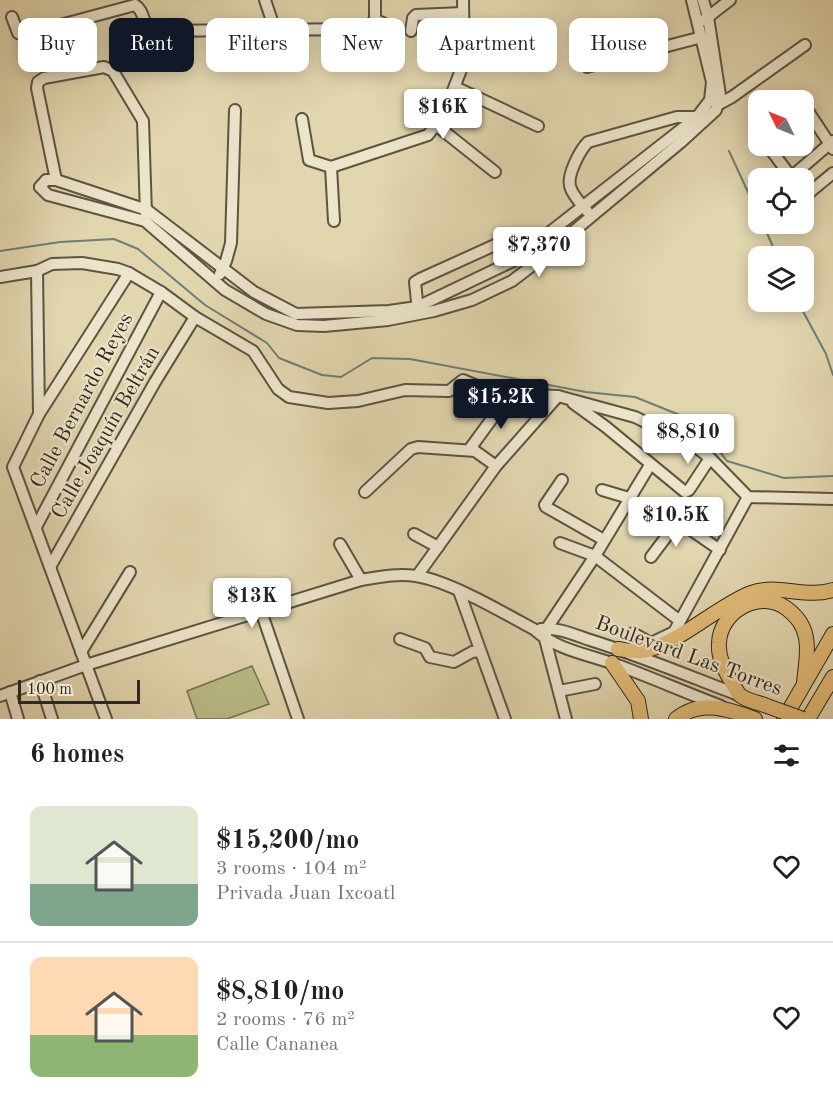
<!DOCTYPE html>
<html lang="en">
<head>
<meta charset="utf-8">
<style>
  body { margin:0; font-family:"Old Standard TT",serif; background:#f2f2f2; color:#202124; height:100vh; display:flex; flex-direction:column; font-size:22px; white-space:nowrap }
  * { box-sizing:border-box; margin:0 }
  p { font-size:20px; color:#757577 }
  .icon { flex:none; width:33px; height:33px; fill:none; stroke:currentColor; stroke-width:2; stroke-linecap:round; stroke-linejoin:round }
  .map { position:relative; height:719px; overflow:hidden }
  .side { display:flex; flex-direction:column; background:#fff; flex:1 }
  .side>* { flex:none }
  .guide { position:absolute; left:18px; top:18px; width:798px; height:54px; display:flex; gap:12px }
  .needle { width:39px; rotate:313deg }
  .tools { position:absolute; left:748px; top:90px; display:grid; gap:12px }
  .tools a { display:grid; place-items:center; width:66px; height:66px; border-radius:12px; background:#fff; box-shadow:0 3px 15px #0003; font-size:30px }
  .scale { position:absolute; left:18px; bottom:15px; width:122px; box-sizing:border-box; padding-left:6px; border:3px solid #31291e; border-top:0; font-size:16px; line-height:21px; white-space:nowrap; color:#31291e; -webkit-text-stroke:4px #ece4cb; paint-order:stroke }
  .price { position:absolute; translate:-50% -51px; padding:0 14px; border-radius:6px; background:#fff; color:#222; font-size:20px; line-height:39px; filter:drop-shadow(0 2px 3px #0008) }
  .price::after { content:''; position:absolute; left:50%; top:36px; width:18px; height:14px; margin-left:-9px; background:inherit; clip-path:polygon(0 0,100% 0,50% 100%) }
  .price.current { background:#111827; color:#fff }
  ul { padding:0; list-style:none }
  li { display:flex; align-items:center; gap:18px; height:150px; padding:0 30px }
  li+li { border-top:2px solid #e0e0e0 }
  li span { display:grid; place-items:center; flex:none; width:168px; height:120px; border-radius:12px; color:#555 }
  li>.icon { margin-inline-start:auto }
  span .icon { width:72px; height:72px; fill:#fffc; stroke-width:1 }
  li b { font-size:26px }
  h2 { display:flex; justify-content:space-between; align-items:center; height:72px; padding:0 30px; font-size:26px }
  .chip { padding:0 21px; border-radius:12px; background:#fff; box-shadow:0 3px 15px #0003; font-size:21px; line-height:54px }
  .chip.current { background:#111827; color:#fff }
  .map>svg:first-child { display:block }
  .green { fill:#b9bc86; stroke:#757252; stroke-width:1.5 }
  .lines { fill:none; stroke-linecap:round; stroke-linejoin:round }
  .stream { stroke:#6d7f76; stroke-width:2 }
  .minor-casing { stroke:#5d5442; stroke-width:14 }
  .major-casing { stroke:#31291e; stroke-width:16 }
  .minor { stroke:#ece4cb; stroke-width:10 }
  .major { stroke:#e1bb78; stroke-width:14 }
  .major-bridge-casing { stroke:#31291e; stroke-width:16; stroke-linecap:butt }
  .major-bridge { stroke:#e1bb78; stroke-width:14 }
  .labels { text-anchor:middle; stroke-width:4.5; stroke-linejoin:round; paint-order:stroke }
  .street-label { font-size:21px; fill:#31291e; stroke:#ece4cb }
</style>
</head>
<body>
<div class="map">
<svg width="833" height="719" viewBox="0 0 833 719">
  <rect width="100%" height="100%" fill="#e2d6af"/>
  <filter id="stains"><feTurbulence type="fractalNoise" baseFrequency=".00333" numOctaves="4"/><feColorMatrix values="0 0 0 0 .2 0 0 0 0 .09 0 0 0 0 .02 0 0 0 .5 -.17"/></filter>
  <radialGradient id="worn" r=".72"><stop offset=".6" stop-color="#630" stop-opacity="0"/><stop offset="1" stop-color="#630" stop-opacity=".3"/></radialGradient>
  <path class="green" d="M 252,666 L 269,704 L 227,719 L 197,719 L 187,691 Z"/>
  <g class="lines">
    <g class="stream">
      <path d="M 729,151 L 759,216"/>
      <path d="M 763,224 L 777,256"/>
      <path d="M 0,251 L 60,242 L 114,239 L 138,249 L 205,305 L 267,343 L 279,358 L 322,375 L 341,377 L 372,358 L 410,359 L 586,392 L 635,397 L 697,422 L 727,461 L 784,478 L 833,476"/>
      <path d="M 798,302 L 826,354 L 833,375"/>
    </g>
    <g class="minor-casing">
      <g id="minor">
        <path d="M 265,0 L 275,30"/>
        <path d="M 12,17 L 18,33 L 23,35 L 135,5 C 145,11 142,25 152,31 L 365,29 L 375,20 L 375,0"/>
        <path d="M 375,20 L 383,23 L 389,36 L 396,38"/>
        <path d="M 704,20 L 730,0"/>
        <path d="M 411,31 L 413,18 L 416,15 L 463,13"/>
        <path d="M 587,67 L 702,37"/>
        <path d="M 455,87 L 538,126"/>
        <path d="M 715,102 L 719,104 L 732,97 L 805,45"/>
        <path d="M 804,105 L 833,149"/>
        <path d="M 302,119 L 309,160 L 331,167 L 428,135 L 444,114 L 464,62 L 463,0"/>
        <path d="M 436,125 L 495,172"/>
        <path d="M 757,132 L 759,134"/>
        <path d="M 768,146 L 792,178"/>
        <path d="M 331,167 L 334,221"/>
        <path d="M 791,177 L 833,141"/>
        <path d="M 56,180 L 37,88 L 38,82 L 44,78 L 104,67 L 113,71 L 143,121 L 146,214"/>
        <path d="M 40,187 L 48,195 L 145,221 L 225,290 L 266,314 L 297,325 L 324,326 L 388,320 L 434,311 L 472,300 L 512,281 L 533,265 L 681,142 L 716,110 L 720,95 L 708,17 L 703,0"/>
        <path d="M 40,187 L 46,180 L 56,180 L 147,210 L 254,292 L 296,314 L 389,311 L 417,307 L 513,261 L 697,117 L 710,100 L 712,82 L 692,0"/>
        <path d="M 804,197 L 833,173"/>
        <path d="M 587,211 C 581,204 572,195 570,186 C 567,175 580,150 588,142 L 677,117 L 696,117"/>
        <path d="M 37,271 L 39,414"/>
        <path d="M 220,274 L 226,261 L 231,243 L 235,110"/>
        <path d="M 0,277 L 37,271 L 52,264 L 82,263 L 118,269 L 129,273 L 161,292 L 195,317 L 253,351 L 278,389 L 289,397 L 328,403 L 358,401 L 405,390 L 449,391 L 463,380 L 484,389 L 510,394 L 558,396 L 635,417 L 696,447 L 710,458 L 748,497 L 833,499"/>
        <path d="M 418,311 L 415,282 L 420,279 L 506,240 L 512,239 L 528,259"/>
        <path d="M 573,403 L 606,427 L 685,492 L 689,490 L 710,458"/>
        <path d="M 469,450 L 510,394"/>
        <path d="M 562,480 L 545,505 L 546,507 L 604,540"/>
        <path d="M 602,490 L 629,498"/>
        <path d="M 365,492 L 411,449 L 418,447 L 475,451 L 496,466"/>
        <path d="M 36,527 L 161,292"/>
        <path d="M 414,534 L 438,547"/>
        <path d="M 560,543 L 595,556 L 680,621"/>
        <path d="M 340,544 L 361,580"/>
        <path d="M 651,557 L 678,521 L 720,550"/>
        <path d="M 50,567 L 155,382 L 195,317"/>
        <path d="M 417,576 L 496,466 L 558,396"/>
        <path d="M 459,591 L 505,719"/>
        <path d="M 261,611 L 298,719"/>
        <path d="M 541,629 C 557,627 575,635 590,640 C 641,656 691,677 741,696"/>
        <path d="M 633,633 L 651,643 L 674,632 L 748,497"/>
        <path d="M 400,639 L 425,648 L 430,657 L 454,662 L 472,652 L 480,651"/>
        <path d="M 81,652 L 130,572"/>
        <path d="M 40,681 L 52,719"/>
        <path d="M 559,691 L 595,684"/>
        <path d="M 10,692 L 18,719"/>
        <path d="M 0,696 L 86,665 L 361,580 C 379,577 398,573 416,576 C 450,581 504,613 535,630 C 556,649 585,654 612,663 C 648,676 684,692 721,706"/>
        <path d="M 106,719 L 13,467 L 39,414 L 129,273"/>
        <path d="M 566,719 L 545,639 L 547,628 L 595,556 L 650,465"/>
      </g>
    </g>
    <g class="major-casing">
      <g id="major">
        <path d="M 618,649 C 625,650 634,652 641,651 C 674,648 718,605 751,593 C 777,583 806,599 833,590"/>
        <path d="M 612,663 L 638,701 L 641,719"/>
        <path d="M 767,706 C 760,703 748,701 741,696 C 737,693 734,686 731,681 C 724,669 718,657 719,643 C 720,611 760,589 786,608 C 797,616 804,625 806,638 C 809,652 805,669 804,683"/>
        <path d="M 676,719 C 700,699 729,709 755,719"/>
        <path d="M 784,719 L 833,634"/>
        <path d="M 808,719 L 833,677"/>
      </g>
    </g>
    <use href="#minor" class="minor"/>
    <use href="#major" class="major"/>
    <g class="major-bridge-casing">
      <path id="major-bridge" d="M 767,706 L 803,719"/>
    </g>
    <use href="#major-bridge" class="major-bridge"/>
  </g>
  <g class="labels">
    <g class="street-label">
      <text transform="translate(81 400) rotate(-62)" y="7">Calle Bernardo Reyes</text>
      <text transform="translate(105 432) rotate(-60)" y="7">Calle Joaquín Beltrán</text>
      <text transform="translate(689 655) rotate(20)" y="7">Boulevard Las Torres</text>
    </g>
  </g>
  <rect width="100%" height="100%" filter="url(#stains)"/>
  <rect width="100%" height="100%" fill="url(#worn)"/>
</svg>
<div class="tools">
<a><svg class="needle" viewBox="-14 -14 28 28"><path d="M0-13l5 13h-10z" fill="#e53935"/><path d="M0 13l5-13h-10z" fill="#757577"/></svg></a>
<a><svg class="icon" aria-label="locate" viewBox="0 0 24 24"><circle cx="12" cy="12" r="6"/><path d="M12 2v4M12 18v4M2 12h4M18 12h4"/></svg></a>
<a><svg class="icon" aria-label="layers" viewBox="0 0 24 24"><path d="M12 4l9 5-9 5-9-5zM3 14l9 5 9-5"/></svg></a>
</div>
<div class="scale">100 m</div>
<b class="price" style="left:443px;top:140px">$16K</b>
<b class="price" style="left:539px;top:278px">$7,370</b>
<b class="price current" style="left:501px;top:430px">$15.2K</b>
<b class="price" style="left:688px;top:465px">$8,810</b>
<b class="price" style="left:676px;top:548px">$10.5K</b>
<b class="price" style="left:252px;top:629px">$13K</b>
<div class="guide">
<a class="chip">Buy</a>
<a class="chip current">Rent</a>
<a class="chip">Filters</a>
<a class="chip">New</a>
<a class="chip">Apartment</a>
<a class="chip">House</a>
</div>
</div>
<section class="side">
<h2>6 homes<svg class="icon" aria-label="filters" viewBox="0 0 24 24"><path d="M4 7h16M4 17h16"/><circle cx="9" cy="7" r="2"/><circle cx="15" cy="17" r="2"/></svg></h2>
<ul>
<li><span style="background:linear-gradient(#dfe7d0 65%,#7fa58c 0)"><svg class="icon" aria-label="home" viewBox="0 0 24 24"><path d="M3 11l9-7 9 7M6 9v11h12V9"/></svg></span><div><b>$15,200/mo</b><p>3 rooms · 104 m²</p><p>Privada Juan Ixcoatl</p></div><svg class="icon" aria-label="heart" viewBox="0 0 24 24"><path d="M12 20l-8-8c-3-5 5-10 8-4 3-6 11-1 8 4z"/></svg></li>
<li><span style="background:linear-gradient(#ffd9b3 65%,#8fb573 0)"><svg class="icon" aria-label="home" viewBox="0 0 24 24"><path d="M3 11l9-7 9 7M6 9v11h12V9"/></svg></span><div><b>$8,810/mo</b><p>2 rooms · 76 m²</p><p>Calle Cananea</p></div><svg class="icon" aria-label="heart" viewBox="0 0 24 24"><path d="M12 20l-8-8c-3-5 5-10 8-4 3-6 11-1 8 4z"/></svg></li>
</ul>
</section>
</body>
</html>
